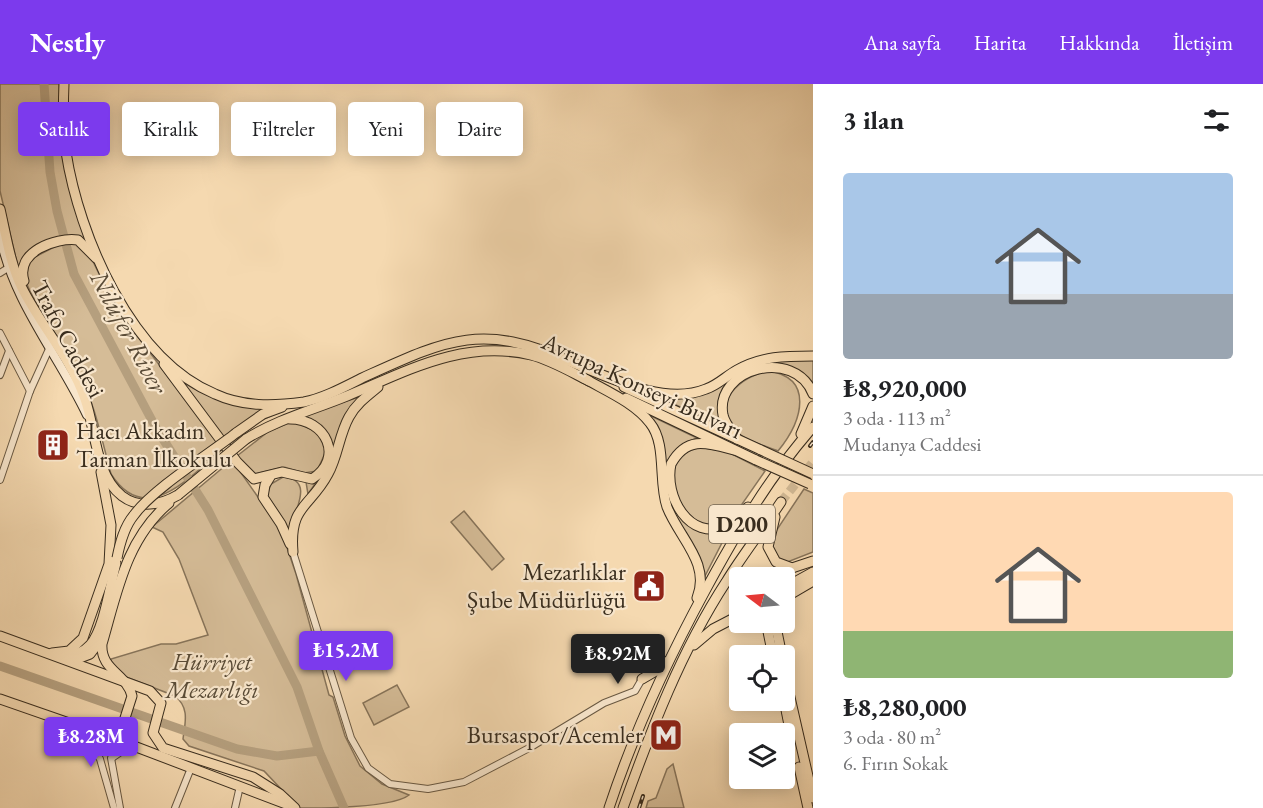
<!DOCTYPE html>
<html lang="tr">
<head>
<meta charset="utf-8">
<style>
  body { margin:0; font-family:"EB Garamond",serif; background:#f2f2f2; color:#202124; height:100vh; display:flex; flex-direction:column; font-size:22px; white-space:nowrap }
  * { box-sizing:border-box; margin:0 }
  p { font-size:20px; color:#757577 }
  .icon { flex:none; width:33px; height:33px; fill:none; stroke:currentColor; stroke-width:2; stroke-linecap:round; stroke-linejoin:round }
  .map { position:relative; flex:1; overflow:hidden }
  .drawer { display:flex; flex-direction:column; background:#fff; width:450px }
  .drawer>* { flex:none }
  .guide { position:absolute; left:18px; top:18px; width:570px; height:54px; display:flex; gap:12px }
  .needle { width:39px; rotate:286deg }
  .fabs { position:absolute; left:729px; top:483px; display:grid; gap:12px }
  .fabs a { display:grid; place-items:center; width:66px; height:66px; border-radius:6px; background:#fff; box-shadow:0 3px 15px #0003; font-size:30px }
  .price { position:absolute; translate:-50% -51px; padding:0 14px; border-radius:6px; background:#7c3aed; color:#fff; font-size:20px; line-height:39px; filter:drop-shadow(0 2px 3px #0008) }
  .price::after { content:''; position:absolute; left:50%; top:36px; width:18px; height:14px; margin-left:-9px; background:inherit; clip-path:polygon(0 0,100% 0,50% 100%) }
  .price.current { background:#222; color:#fff }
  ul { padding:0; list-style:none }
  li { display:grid; align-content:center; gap:12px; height:318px; padding:0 30px }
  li+li { border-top:2px solid #e0e0e0 }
  li span { display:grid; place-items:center; height:186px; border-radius:6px; color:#555 }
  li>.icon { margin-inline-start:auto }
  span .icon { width:108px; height:108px; fill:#fffc; stroke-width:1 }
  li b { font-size:26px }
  h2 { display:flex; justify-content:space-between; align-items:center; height:72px; padding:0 30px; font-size:26px }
  .pill { padding:0 21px; border-radius:6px; background:#fff; box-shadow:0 3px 15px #0003; font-size:21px; line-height:54px }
  .pill.current { background:#7c3aed; color:#fff }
  header { display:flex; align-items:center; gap:36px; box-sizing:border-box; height:84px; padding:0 30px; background:#7c3aed; color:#fff }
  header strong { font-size:28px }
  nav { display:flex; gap:33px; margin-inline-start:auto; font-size:21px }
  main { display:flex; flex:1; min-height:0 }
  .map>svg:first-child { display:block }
  .green { fill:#d5bc97; stroke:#87745a; stroke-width:1.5 }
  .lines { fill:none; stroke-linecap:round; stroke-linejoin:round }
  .river { stroke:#b59f7e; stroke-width:9 }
  .trunk-tunnel { stroke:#cfb793; stroke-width:9; stroke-dasharray:9 4.5; stroke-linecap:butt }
  .minor-casing { stroke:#685842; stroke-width:8 }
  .secondary-casing { stroke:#392d1e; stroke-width:10 }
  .primary-casing { stroke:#392d1e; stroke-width:11 }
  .trunk-casing { stroke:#392d1e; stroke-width:11 }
  .minor { stroke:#f8e6cc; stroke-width:6 }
  .secondary { stroke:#f8e6cc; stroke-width:8 }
  .primary { stroke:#f5d9b0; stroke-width:9 }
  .trunk { stroke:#f5d9b0; stroke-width:9 }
  .rail-casing { stroke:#392d1e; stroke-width:4 }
  .rail { stroke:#f8e6cc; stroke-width:1.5; stroke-dasharray:4.5; stroke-linecap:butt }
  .primary-bridge-casing { stroke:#392d1e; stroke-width:11; stroke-linecap:butt }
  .primary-bridge { stroke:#f5d9b0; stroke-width:9 }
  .labels { text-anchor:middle; stroke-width:4.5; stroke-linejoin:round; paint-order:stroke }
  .shield { fill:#f8e6cc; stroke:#726452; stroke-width:1.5 }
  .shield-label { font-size:22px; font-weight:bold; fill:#392d1e }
  .street-label { font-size:24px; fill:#392d1e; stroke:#f8e6cc }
  .poi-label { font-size:24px; fill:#392d1e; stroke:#f8e6cc; text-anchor:end }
  .park-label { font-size:24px; font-style:italic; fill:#584a36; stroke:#f8e6cc }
  .water-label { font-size:26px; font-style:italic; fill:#584a36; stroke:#f8e6cc }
</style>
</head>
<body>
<header>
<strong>Nestly</strong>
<nav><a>Ana sayfa</a><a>Harita</a><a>Hakkında</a><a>İletişim</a></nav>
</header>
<main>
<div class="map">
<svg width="813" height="724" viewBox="0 0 813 724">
  <rect width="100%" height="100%" fill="#f5d9b0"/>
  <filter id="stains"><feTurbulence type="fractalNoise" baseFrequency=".00333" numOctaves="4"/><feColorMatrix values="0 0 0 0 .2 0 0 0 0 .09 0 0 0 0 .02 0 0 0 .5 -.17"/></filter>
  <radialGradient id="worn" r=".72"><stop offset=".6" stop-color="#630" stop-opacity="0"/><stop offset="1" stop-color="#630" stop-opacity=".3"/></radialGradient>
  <g class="green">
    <path d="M 0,0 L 59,0 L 61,63 L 89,159 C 67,144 46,155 26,169 L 19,187 L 0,107 Z"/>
    <path d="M 60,160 L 78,160 L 89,169 L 114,221 L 223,365 C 190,392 146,445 111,390 C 102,357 95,320 79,289 C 62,256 37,228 24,193 L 31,175 Z"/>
    <path d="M 813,275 L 813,301 C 803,284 773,272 755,284 C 742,293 731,305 719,316 L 719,331 L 725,344 L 661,314 L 694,312 L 768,276 Z"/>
    <path d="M 769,287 C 813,294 804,335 778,367 C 766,362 745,357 735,346 C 709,319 742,291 769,287 Z"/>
    <path d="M 181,297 C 215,318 246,326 286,325 L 262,336 L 228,361 Z"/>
    <path d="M 365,311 L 331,377 L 308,410 L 306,398 L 324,386 L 327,349 L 315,337 L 297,333 Z"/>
    <path d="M 647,330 L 697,354 C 680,360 671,368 666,386 L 688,440 L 729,445 L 705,492 L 699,472 L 672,428 Z"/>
    <path d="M 294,337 L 321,350 L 326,367 L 317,387 L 304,389 L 284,383 L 255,390 L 237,372 L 269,347 Z"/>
    <path d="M 693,362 L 728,368 L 765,387 L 731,436 L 704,441 C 682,431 665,402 677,378 C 680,372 687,367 693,362 Z"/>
    <path d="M 232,376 L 281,446 L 296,490 L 329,611 L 333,613 L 345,652 L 360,682 L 382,700 L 409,711 C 393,724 325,724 299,724 L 264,687 L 189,662 L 183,655 C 185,639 190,624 175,612 L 126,593 L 111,579 L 111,575 L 161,560 L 176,560 L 208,551 L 179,475 L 163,448 L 152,443 Z"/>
    <path d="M 283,393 C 317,395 292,431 289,450 L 282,434 L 267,411 L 271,400 Z"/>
    <path d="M 804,405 L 813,409 L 813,468 L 785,479 L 773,470 L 771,457 L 774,450 Z"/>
    <path d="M 464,427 L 504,475 L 492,486 L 451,438 Z"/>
    <path d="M 397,601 L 409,623 L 374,641 L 363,619 Z"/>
    <path d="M 673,680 L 684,724 L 646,724 L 648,717 L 656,714 L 667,685 Z"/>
  </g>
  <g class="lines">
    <g class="river">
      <path d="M 44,0 L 50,88 L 57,127 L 74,190 L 156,344 L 208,426 L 297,603 L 319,667 L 344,724"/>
      <path d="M 0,582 L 237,665 L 277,672 L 319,667"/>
    </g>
    <path class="trunk-tunnel" d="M 781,418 L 813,378"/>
    <g class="minor-casing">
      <g id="minor">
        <path d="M 0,189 L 8,184"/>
        <path d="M 0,249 L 30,307"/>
        <path d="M 0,291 L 9,267"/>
        <path d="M 0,396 L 30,307 L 49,265"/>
        <path d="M 293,468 L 351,654 L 368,684 L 390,700 L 428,705 L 464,698 L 531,663 L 604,619 L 635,607 L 642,595"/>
        <path d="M 80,644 L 100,675 L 114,724"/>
        <path d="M 118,656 L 111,674 L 120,724"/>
        <path d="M 112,674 L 131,661"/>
        <path d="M 175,724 L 191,684"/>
        <path d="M 235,724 L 240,702"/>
      </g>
    </g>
    <g class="secondary-casing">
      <path id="secondary" d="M 0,151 C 13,218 58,270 87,331"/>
    </g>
    <g class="primary-casing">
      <g id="primary">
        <path d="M 64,0 C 63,22 63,46 66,68 C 79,152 131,275 215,310 C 243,323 273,322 304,318 C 324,314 344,303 362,294 C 444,257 481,237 568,277"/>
        <path d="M 0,125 C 6,151 10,180 22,204 C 41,242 71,274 85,315 C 96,346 95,391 122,412 C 139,425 161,421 178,411"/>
        <path d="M 24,197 C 15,168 55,153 78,156 L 96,174"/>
        <path d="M 164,280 L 237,378 L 254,395 L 282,388 L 312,395 C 345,374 326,335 290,335"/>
        <path d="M 624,303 L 761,366"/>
        <path d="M 626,314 L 756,376"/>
        <path d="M 236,349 L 263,330 L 282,323"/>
        <path d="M 246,355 C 278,335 313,326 347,312 C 407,287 463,255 531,271 C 551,276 571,288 589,297"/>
        <path d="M 270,393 L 265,401 L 263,413 L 281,440 L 290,460"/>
        <path d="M 293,468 C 289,421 310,424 328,390 C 338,372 339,351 349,333 C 356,320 367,312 378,303"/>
        <path d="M 768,494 L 792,484"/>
        <path d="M 784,514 L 813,497"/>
        <path d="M 766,538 L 773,572"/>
        <path d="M 775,538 L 782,572"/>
        <path d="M 0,552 L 150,607 L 161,619 L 153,649 L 163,664 L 253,693 L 280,710 L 295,724"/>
        <path d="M 52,569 L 69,567 L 83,554 L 109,480 L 111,441 L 101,388"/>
        <path d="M 64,573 C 74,571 83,569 90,561 C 104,546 110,501 116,479"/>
        <path d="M 77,575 L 90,570 L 100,557"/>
        <path d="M 784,587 L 813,714"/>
        <path d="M 0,615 L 118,656 L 286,720"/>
        <path d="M 784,616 L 790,646"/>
        <path d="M 118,656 L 132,612 C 127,590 100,586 102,560 C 117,509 126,455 169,419"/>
        <path d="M 799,683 L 808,724"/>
      </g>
    </g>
    <g class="trunk-casing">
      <g id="trunk">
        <path d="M 561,274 C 603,290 662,323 706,305 C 718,301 726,292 737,286 C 762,272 785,272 813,272"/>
        <path d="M 582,293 C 604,306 634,318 650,339 C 667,360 658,397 667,423 C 679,454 711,479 697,514"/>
        <path d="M 801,350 L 813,322"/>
        <path d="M 737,355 C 732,347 725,340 723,331 C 714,284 795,263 813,310"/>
        <path d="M 734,366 C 708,359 687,351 671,380 C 664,412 689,458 727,442 C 736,438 742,429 748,423"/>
        <path d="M 775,433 L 768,463 L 776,478 L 792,484 L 813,477"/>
        <path d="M 784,504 L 813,488"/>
        <path d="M 694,561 L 713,545 L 740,531"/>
        <path d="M 642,595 L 659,585 L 663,577"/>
        <path d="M 609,724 C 634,648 667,577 705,507 C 737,448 769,393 813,343"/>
        <path d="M 623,724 C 651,646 681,567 726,498 C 743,470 763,445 781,418"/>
      </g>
    </g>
    <use href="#minor" class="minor"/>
    <use href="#secondary" class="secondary"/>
    <use href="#primary" class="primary"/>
    <use href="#trunk" class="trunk"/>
    <g class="rail-casing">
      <g id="rail">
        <path d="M 810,362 L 813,358"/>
        <path d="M 639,724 L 643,712"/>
      </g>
    </g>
    <use href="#rail" class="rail"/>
    <g class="primary-bridge-casing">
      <g id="primary-bridge">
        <path d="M 761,366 L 813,390"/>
        <path d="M 756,376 L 810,400"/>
        <path d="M 178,411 L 246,355"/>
        <path d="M 117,474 C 120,459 124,443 134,431 C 153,405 209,370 236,349"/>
      </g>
    </g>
    <use href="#primary-bridge" class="primary-bridge"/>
  </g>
  <defs>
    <g id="building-square" transform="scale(1.725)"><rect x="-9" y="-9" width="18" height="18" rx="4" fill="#8f2418" stroke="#f8e6cc"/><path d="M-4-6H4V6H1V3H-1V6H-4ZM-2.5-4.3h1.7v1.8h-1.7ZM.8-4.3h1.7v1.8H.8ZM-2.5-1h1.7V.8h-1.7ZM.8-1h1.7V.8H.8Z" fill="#fff"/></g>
    <g id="civic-square" transform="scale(1.725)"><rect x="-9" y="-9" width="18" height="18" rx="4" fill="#8f2418" stroke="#f8e6cc"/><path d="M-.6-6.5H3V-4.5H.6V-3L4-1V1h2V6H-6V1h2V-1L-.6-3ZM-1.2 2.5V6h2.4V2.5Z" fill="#fff"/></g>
    <g id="metro-square" transform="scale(1.725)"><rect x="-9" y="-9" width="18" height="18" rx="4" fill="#8f2418" stroke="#f8e6cc"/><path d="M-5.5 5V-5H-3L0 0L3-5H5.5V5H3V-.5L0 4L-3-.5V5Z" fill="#fff"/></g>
  </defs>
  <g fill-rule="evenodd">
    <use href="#building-square" x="53" y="361"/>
    <use href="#civic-square" x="649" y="502"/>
    <use href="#metro-square" x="666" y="651"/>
  </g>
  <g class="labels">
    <rect class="shield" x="709" y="421" width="66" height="38" rx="4.5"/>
    <g class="shield-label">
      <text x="742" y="448">D200</text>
    </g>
    <g class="street-label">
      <text transform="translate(68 255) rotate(62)" y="8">Trafo Caddesi</text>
      <text transform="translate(642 302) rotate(25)" y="8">Avrupa Konseyi Bulvarı</text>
    </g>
    <g class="poi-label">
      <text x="76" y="355" text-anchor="start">Hacı Akkadın<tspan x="76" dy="28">Tarman İlkokulu</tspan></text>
      <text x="626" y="496">Mezarlıklar<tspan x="626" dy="28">Şube Müdürlüğü</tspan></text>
      <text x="643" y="659">Bursaspor/Acemler</text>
    </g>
    <g class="park-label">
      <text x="212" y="586">Hürriyet<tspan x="212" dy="28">Mezarlığı</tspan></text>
    </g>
    <g class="water-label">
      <text transform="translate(129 248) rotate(62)" y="9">Nilüfer River</text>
    </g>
  </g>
  <rect width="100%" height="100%" filter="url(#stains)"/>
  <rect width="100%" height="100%" fill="url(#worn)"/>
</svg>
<div class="fabs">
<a><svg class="needle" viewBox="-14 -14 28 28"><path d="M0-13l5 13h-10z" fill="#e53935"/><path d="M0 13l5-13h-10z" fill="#757577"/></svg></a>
<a><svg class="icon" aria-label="locate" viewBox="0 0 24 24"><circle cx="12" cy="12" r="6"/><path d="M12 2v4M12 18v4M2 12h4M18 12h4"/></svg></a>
<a><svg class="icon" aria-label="layers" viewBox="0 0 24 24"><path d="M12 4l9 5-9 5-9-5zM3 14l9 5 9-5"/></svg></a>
</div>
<b class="price" style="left:346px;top:598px">₺15.2M</b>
<b class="price current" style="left:618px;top:601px">₺8.92M</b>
<b class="price" style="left:91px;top:684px">₺8.28M</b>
<div class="guide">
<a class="pill current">Satılık</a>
<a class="pill">Kiralık</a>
<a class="pill">Filtreler</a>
<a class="pill">Yeni</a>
<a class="pill">Daire</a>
</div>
</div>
<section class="drawer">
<h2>3 ilan<svg class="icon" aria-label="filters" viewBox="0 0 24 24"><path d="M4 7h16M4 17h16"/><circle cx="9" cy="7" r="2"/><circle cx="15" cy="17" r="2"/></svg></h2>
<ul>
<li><span style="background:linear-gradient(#a9c7e8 65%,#9aa5b1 0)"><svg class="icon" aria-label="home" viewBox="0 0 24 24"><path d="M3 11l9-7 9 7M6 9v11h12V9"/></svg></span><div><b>₺8,920,000</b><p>3 oda · 113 m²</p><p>Mudanya Caddesi</p></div></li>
<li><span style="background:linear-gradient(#ffd9b3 75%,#8fb573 0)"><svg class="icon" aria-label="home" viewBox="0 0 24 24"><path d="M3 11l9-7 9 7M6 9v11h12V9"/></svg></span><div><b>₺8,280,000</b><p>3 oda · 80 m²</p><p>6. Fırın Sokak</p></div></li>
</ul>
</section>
</main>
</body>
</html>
